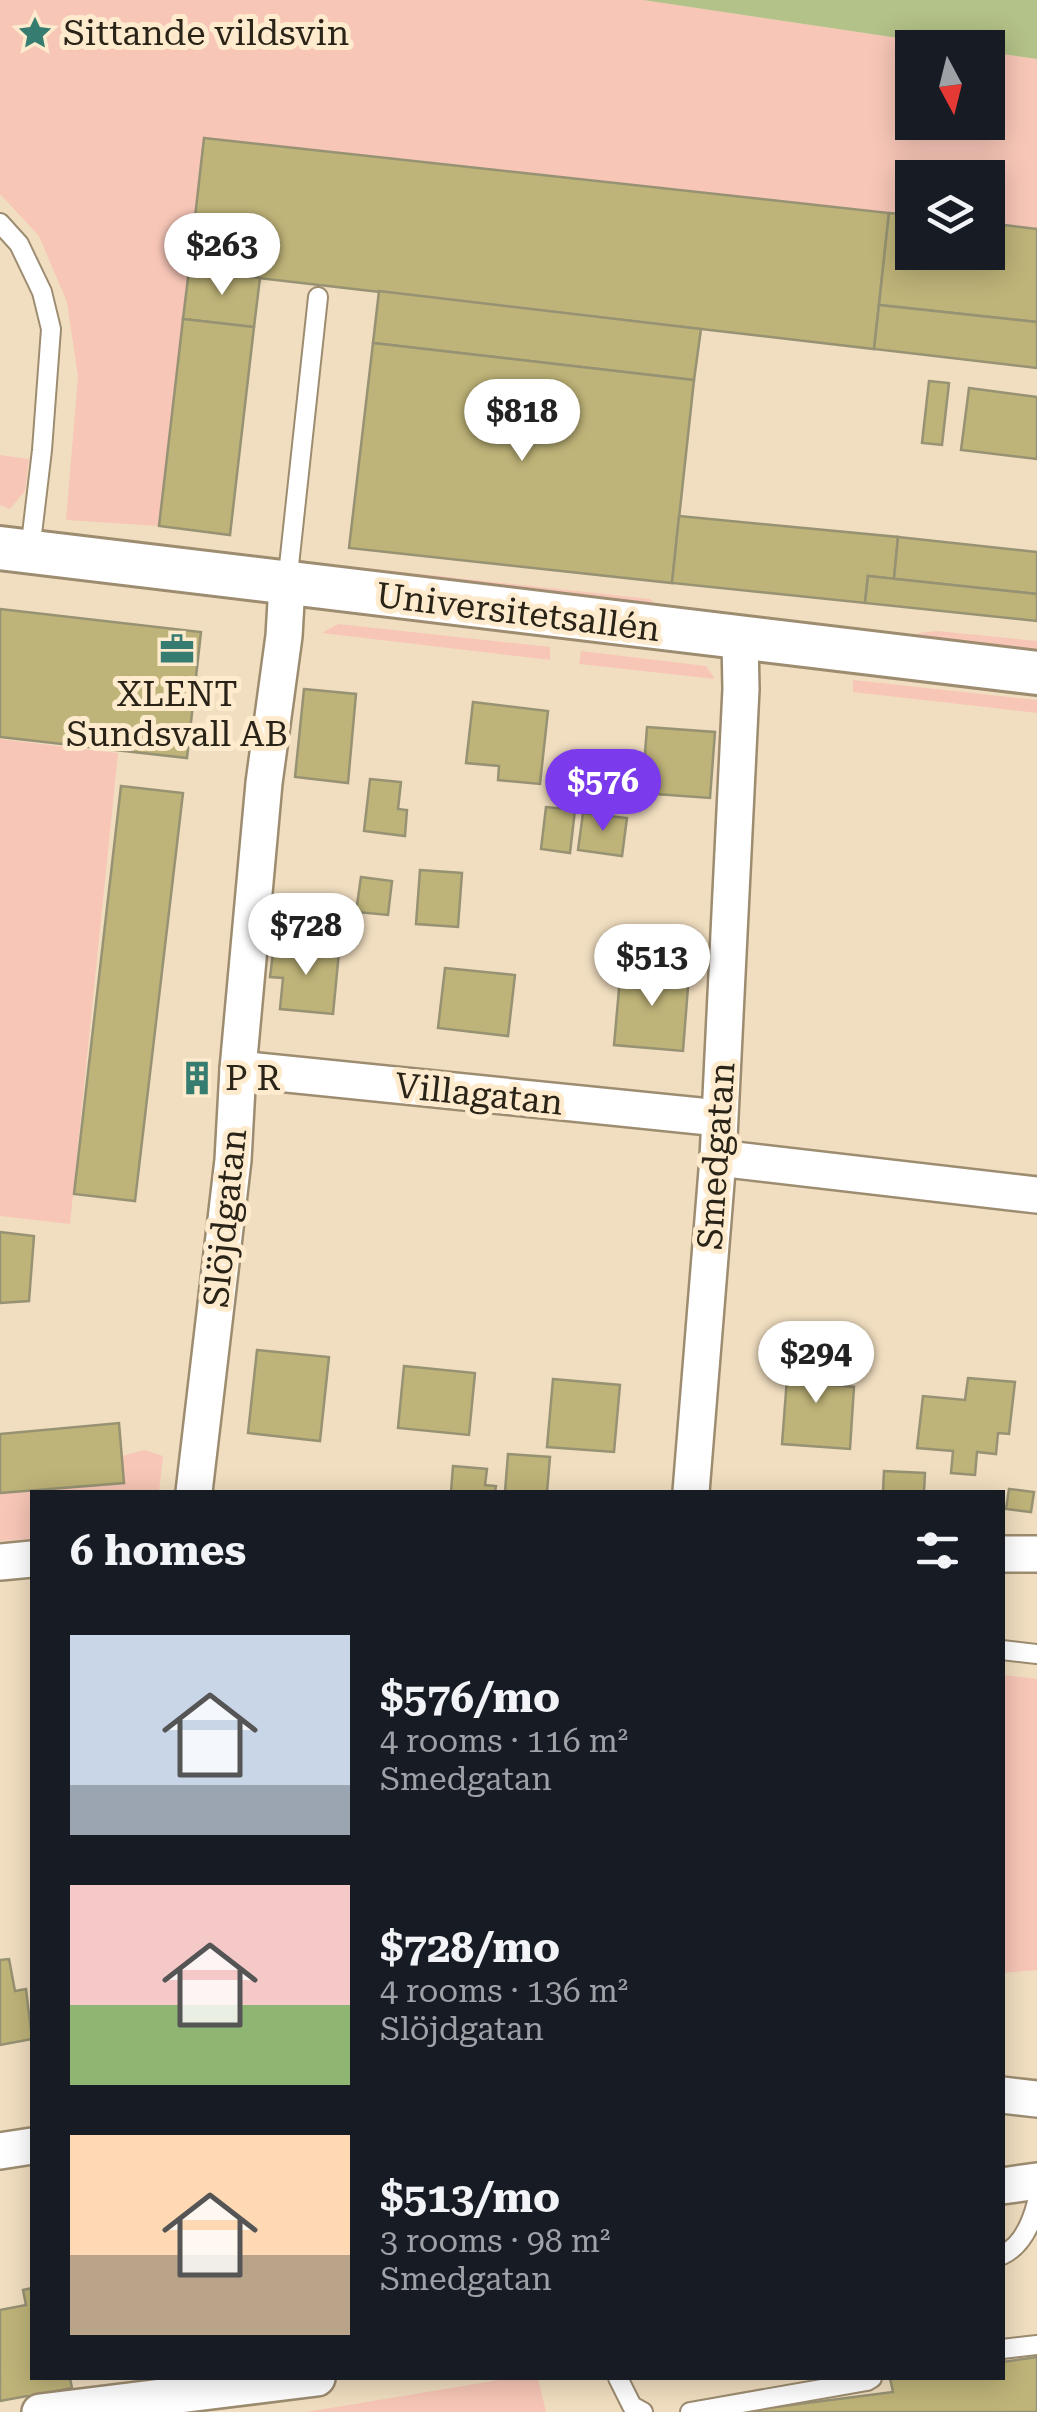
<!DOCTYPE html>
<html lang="en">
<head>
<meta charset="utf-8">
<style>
  body { margin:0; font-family:"Roboto Serif",serif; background:#20242c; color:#f1f3f6; height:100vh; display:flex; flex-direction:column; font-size:38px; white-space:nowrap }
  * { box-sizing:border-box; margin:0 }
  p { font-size:32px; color:#9ea1a6 }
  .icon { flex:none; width:55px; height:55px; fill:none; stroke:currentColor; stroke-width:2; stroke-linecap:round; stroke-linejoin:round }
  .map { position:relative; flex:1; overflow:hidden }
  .panel { position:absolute; left:30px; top:1490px; width:975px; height:890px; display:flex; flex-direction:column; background:#171b24; border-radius:0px; box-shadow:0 5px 25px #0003 }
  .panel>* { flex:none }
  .needle { width:65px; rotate:173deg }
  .tools { position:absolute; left:895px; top:30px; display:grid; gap:20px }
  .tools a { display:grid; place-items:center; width:110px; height:110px; border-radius:0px; background:#171b24; box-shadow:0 5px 25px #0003; font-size:50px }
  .price { position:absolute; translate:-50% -85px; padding:0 22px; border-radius:35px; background:#fff; color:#222; font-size:32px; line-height:65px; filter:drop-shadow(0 2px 5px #0008) }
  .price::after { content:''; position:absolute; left:50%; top:60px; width:30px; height:22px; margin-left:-15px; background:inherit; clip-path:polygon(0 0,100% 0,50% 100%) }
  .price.on { background:#7c3aed; color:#fff }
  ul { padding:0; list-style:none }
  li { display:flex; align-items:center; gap:30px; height:250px; padding:0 40px }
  li span { display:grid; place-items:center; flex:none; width:280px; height:200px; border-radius:0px; color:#555 }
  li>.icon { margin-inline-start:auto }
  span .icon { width:120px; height:120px; fill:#fffc; stroke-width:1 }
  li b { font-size:42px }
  h2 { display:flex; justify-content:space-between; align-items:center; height:120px; padding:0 40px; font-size:42px }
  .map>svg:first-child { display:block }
  .green { fill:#f7c6b7 }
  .water { fill:#b3c288 }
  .building { fill:#beb378; stroke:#979273; stroke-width:2.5 }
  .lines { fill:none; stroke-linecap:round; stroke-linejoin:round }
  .service-casing { stroke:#9d8c70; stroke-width:22 }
  .minor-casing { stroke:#9d8c70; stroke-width:40 }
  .tertiary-casing { stroke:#9d8c70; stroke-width:48 }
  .service { stroke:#fff; stroke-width:18 }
  .minor { stroke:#fff; stroke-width:35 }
  .tertiary { stroke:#fff; stroke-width:42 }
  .labels { text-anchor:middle; stroke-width:10; stroke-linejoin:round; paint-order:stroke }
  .poi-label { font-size:35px; fill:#2a2318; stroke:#feebcd; text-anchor:start }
  .street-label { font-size:35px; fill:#2a2318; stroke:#feebcd }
</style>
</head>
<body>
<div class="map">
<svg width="1037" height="2412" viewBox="0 0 1037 2412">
  <rect width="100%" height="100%" fill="#f1dec0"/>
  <g class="green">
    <path d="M 0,0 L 643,0 L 959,47 L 912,48 L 912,122 L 988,122 L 988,52 L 1037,59 L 1037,229 L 988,223 L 988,178 L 912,178 L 912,215 L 205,138 L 159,526 L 66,520 L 78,377 L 67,302 L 39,236 L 0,194 Z"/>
    <path d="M 0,455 L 29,459 L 25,491 L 10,509 L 0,505 Z"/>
    <path d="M 356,567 L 650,599 L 665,613 L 340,573 Z"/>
    <path d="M 338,624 L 550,647 L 550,660 L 322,633 Z"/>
    <path d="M 937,631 L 1037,641 L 1037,652 L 914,639 L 919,633 Z"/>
    <path d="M 581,651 L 706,666 L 715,679 L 579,664 Z"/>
    <path d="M 853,680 L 1037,700 L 1037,713 L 853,692 Z"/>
    <path d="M 0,739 L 118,753 L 70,1224 L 0,1216 Z"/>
    <path d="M 144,1450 L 163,1456 L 159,1492 L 32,1492 L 32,1539 L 0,1541 L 0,1493 L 124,1483 L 122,1456 Z"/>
    <path d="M 1003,1675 L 1037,1679 L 1037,1970 L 1003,1973 Z"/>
    <path d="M 512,2378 L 538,2378 L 546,2412 L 306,2412 Z"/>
  </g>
  <path class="water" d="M 643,0 L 1037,0 L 1037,59 L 988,52 L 988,48 L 959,47 Z"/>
  <g class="building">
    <path d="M 204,138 L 889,213 L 874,349 L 189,270 Z"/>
    <path d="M 889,213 L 912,215 L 912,252 L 988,252 L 988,223 L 1037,229 L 1037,322 L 879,305 Z"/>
    <path d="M 189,270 L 260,278 L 254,327 L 183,319 Z"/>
    <path d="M 379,291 L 701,329 L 694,380 L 373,343 Z"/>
    <path d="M 879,305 L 1037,322 L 1037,368 L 874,349 Z"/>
    <path d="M 183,319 L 254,327 L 230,535 L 159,526 Z"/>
    <path d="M 373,343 L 694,380 L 672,583 L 349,548 Z"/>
    <path d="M 929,381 L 949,383 L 942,445 L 922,443 Z"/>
    <path d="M 969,388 L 1037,397 L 1037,459 L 961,450 Z"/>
    <path d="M 679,516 L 898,537 L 894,579 L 868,576 L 865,603 L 672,583 Z"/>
    <path d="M 898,537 L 1037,552 L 1037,594 L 894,579 Z"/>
    <path d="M 868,576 L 1037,594 L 1037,621 L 865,603 Z"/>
    <path d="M 0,609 L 201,632 L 187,758 L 0,737 Z"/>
    <path d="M 304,689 L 356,694 L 348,783 L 295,777 Z"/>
    <path d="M 473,702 L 548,711 L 540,784 L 498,780 L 499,766 L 466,763 Z"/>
    <path d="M 647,727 L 715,732 L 710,798 L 642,793 Z"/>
    <path d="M 370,779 L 401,782 L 398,809 L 407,810 L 405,836 L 364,831 Z"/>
    <path d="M 121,786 L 183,793 L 135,1201 L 74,1194 Z"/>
    <path d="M 546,807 L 575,810 L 570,853 L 541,849 Z"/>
    <path d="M 583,813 L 627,818 L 622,856 L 578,850 Z"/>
    <path d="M 420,870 L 462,873 L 458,927 L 416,924 Z"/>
    <path d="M 361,877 L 392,881 L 388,915 L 356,912 Z"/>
    <path d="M 274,945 L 339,952 L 333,1014 L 280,1009 L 283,978 L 270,977 Z"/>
    <path d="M 621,967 L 689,974 L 683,1051 L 614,1045 Z"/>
    <path d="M 445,968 L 515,975 L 508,1036 L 438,1028 Z"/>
    <path d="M 191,1064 L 205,1065 L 202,1092 L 189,1091 Z"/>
    <path d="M 0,1232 L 34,1236 L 29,1301 L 0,1303 Z"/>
    <path d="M 257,1350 L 329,1357 L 320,1441 L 248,1433 Z"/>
    <path d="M 789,1352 L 824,1355 L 822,1384 L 854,1387 L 850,1449 L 782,1444 Z"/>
    <path d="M 404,1366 L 475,1373 L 469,1435 L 398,1428 Z"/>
    <path d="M 968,1378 L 1015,1382 L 1009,1434 L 998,1433 L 996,1454 L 977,1452 L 975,1475 L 951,1473 L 953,1451 L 917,1448 L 923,1396 L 965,1400 Z"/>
    <path d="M 553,1379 L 620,1385 L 614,1452 L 547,1447 Z"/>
    <path d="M 119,1423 L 124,1483 L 0,1493 L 0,1434 Z"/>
    <path d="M 508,1454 L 550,1457 L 547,1492 L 505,1492 Z"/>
    <path d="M 453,1466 L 487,1469 L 485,1485 L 496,1486 L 495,1492 L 451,1492 Z"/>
    <path d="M 884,1471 L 925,1473 L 924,1492 L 883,1492 Z"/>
    <path d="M 1009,1489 L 1034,1492 L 1031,1512 L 1006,1509 Z"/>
    <path d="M 9,1959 L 15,1991 L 26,1989 L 32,2039 L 0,2045 L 0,1960 Z"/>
    <path d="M 32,2288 L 32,2378 L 70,2378 L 72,2388 L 51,2392 L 50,2400 L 27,2396 L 0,2401 L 0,2310 L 26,2305 L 23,2290 Z"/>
    <path d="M 1037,2357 L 1037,2412 L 736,2412 L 893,2392 L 890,2378 L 1002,2378 L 1002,2362 Z"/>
  </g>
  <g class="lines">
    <g class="service-casing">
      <g id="service">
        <path d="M 0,223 L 19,244 L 42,292 L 51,329 L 42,450 L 30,551"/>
        <path d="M 287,584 L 318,297"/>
        <path d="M 1002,1650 L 1037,1654"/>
        <path d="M 1002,2255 C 1022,2246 1032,2222 1037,2202"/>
        <path d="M 1002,2349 L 1037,2345"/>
        <path d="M 618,2378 L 632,2406 L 643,2412"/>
        <path d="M 690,2412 L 867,2381 L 872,2378"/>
      </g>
    </g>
    <g class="minor-casing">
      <g id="minor">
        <path d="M 238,1069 L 719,1118"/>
        <path d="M 718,1158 L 1037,1195"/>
        <path d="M 194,1492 L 233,1160 L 238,1069 L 264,783 L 284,636 L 287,585"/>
        <path d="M 691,1492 L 718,1158 L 741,689 L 740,639"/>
        <path d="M 1002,1554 L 1037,1554"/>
        <path d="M 0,1562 L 32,1559"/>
        <path d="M 1002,2095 L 1037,2099"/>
        <path d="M 0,2151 L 32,2146"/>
        <path d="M 1002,2186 L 1037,2181"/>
        <path d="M 40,2412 L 317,2378"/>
      </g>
    </g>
    <g class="tertiary-casing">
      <path id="tertiary" d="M 0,548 L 1037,673"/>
    </g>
    <use href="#service" class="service"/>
    <use href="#minor" class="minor"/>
    <use href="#tertiary" class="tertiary"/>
  </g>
  <defs>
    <g id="sight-bare" transform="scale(2.7)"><path d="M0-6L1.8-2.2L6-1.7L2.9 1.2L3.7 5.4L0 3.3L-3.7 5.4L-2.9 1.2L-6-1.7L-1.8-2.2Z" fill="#367c71" stroke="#feebcd" stroke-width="2.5" paint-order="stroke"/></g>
    <g id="office-bare" transform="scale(2.7)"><path d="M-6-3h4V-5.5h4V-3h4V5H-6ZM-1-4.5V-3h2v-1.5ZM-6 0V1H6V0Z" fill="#367c71" stroke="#feebcd" stroke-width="2.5" paint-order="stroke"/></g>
    <g id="building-bare" transform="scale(2.7)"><path d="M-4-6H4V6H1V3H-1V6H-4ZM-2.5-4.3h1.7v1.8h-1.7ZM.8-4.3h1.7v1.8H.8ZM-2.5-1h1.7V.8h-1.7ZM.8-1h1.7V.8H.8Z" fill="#367c71" stroke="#feebcd" stroke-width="2.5" paint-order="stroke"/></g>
  </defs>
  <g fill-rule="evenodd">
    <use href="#sight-bare" x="35" y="33"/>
    <use href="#office-bare" x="177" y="649"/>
    <use href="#building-bare" x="197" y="1078"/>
  </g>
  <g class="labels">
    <g class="poi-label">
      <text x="63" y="45">Sittande vildsvin</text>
      <text x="177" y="706" text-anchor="middle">XLENT<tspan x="177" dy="40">Sundsvall AB</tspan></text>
      <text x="225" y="1090">P R</text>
    </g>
    <g class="street-label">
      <text transform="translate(518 612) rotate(7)" y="12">Universitetsallén</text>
      <text transform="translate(479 1094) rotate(6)" y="12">Villagatan</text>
      <text transform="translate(716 1156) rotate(-86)" y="12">Smedgatan</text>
      <text transform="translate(225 1218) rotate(-84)" y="12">Slöjdgatan</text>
    </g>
  </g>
</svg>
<div class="tools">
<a><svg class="needle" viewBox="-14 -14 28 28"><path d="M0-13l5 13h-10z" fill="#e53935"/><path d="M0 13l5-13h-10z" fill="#9ea1a6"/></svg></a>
<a><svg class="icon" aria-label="layers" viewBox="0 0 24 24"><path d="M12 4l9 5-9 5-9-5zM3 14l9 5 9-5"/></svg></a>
</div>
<b class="price" style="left:222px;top:298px">$263</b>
<b class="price" style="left:522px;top:464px">$818</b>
<b class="price on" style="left:603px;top:834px">$576</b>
<b class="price" style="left:306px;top:978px">$728</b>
<b class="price" style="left:652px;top:1009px">$513</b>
<b class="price" style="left:816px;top:1406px">$294</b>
<section class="panel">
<h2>6 homes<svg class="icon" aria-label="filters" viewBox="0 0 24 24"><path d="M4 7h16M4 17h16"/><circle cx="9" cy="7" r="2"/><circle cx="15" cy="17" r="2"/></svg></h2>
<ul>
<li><span style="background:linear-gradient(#c9d6e8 75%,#9aa5b1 0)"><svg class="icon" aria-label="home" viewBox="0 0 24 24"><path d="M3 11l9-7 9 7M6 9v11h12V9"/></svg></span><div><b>$576/mo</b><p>4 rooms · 116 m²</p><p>Smedgatan</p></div></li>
<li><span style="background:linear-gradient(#f6c9c9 60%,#8fb573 0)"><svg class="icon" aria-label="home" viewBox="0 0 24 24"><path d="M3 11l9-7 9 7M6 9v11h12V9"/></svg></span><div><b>$728/mo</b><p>4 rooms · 136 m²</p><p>Slöjdgatan</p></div></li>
<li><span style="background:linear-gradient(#ffd9b3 60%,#b9a48a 0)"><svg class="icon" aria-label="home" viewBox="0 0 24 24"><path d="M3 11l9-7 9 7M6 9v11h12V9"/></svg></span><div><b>$513/mo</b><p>3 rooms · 98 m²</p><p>Smedgatan</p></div></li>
</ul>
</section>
</div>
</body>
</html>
